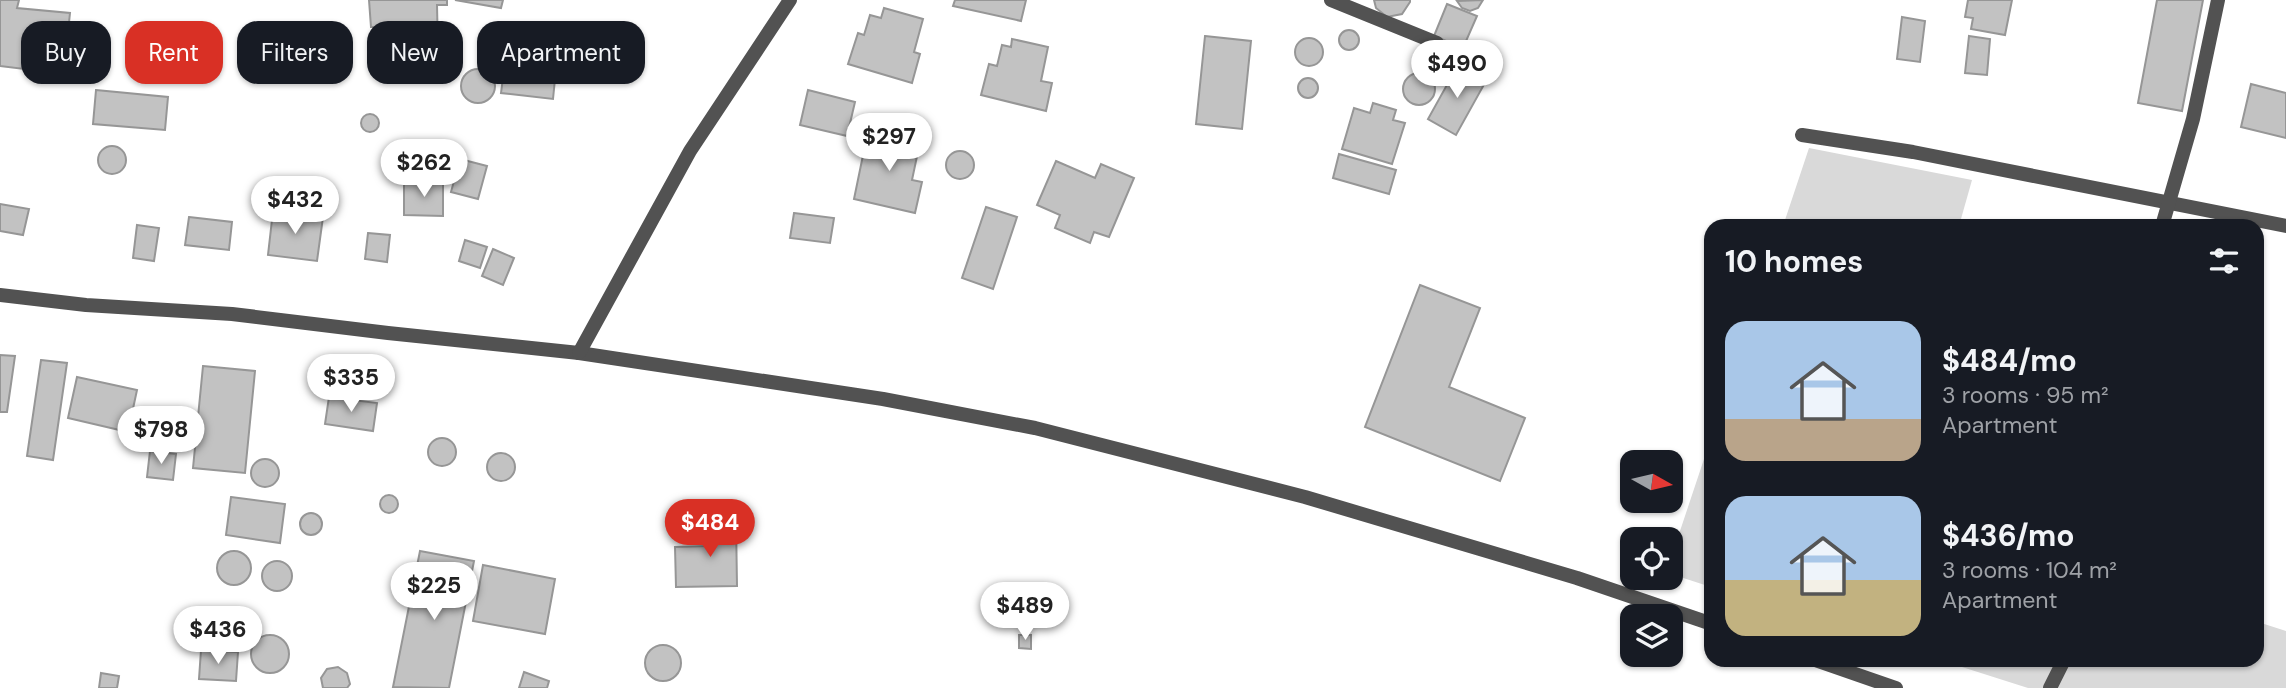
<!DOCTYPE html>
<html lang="en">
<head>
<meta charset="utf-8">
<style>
  body { margin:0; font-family:"DM Sans",sans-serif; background:#20242c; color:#f1f3f6; height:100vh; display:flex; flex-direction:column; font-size:26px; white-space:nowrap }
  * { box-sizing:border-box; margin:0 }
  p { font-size:23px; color:#9ea1a6 }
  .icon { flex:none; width:38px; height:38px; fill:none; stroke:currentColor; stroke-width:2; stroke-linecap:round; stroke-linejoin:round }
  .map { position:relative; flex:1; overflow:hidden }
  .side { position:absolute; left:1704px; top:219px; width:560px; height:448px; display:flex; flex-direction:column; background:#171b24; border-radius:21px; box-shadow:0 2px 5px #0004 }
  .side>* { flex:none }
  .guide { position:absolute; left:21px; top:21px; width:665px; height:63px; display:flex; gap:14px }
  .needle { width:46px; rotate:98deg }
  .fabs { position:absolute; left:1620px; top:450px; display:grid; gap:14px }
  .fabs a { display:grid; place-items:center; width:63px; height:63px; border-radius:14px; background:#171b24; box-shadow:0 2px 5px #0004; font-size:35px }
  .price { position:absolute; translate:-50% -60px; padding:0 16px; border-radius:24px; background:#fff; color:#222; font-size:23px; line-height:46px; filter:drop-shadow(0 2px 4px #0008) }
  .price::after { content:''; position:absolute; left:50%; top:42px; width:21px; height:16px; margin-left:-10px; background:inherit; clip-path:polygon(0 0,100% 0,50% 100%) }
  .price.active { background:#d93025; color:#fff }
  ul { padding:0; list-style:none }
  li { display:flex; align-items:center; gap:21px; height:175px; padding:0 21px }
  li span { display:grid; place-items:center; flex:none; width:196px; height:140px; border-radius:21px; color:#555 }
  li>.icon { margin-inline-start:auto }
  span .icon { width:84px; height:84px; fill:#fffc; stroke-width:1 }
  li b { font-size:30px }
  h2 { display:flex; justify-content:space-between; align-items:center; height:84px; padding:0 21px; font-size:30px }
  .chip { padding:0 24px; border-radius:21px; background:#171b24; box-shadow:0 2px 5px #0004; font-size:24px; line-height:63px }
  .chip.active { background:#d93025; color:#fff }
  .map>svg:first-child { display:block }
  .green { fill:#d9d9d9 }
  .building { fill:#c2c2c2; stroke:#969696; stroke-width:2 }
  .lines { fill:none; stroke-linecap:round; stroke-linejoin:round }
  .service { stroke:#525252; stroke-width:14 }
  .minor { stroke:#525252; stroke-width:14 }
</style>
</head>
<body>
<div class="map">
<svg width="2286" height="688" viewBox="0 0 2286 688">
  <rect width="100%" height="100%" fill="#fff"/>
  <g class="green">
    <path d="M 1809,148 L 1972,180 L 1959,226 L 1783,226 Z"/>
    <path d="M 1711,438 L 1711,587 L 1671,574 L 1671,558 Z"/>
    <path d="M 2258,622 L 2286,631 L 2286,688 L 2028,688 L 1940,660 L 2258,660 Z"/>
  </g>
  <g class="building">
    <path d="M 0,0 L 19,0 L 17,8 L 70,13 L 65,60 L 33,57 L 32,70 L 0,66 Z"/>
    <path d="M 369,0 L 447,0 L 447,5 L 437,5 L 438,51 L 385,53 L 385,27 L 371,27 Z"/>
    <path d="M 455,0 L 503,0 L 501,8 Z"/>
    <path d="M 955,0 L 1026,0 L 1021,21 L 953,6 Z"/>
    <path d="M 1374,0 L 1410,0 L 1410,2 L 1402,14 L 1387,17 L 1376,8 Z"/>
    <path d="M 1483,0 L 1478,8 L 1470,11 L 1462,8 L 1457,1 Z"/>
    <path d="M 1968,0 L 2012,0 L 2005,35 L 1971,29 L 1973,18 L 1965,17 Z"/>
    <path d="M 2157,0 L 2203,0 L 2182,111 L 2138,103 Z"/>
    <path d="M 1447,4 L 1477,16 L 1463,48 L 1434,36 Z"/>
    <path d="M 884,8 L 923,19 L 914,52 L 920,54 L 912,83 L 848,64 L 858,33 L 864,35 L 870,15 L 881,18 Z"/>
    <path d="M 1902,17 L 1925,21 L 1920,62 L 1897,59 Z"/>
    <circle cx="1349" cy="40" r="10"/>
    <path d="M 1205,36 L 1251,41 L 1242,129 L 1196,124 Z"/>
    <path d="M 1969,36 L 1990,39 L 1987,75 L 1965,73 Z"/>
    <circle cx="1309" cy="52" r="14"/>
    <path d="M 1012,39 L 1048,47 L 1041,81 L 1052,83 L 1046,111 L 981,95 L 989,64 L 997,66 L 1002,45 L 1011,47 Z"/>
    <path d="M 133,53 L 149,53 L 148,71 L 132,71 Z"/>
    <path d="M 566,54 L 594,58 L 591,79 L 563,76 Z"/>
    <path d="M 505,62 L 556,69 L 553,99 L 501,93 Z"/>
    <path d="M 1458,65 L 1486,81 L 1456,135 L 1428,119 Z"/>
    <circle cx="478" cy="86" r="17"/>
    <circle cx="1419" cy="89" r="16"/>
    <circle cx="1308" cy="88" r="10"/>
    <path d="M 2251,84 L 2286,93 L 2286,138 L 2241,127 Z"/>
    <path d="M 96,90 L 168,97 L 165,130 L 93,124 Z"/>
    <path d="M 808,90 L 855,102 L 847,136 L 800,125 Z"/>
    <path d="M 1373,103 L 1396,110 L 1393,120 L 1405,123 L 1392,164 L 1342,149 L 1354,108 L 1370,113 Z"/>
    <circle cx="370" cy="123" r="9"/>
    <path d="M 868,131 L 920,142 L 912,180 L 922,182 L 915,213 L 854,199 Z"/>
    <circle cx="112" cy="160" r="14"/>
    <circle cx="960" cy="165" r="14"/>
    <path d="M 1339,154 L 1396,170 L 1389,194 L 1333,178 Z"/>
    <path d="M 460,159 L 487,166 L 478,199 L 451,192 Z"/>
    <path d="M 1056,161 L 1095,178 L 1101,164 L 1134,178 L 1109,237 L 1094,232 L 1090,243 L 1055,228 L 1060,215 L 1037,205 Z"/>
    <path d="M 404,183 L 443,183 L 443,216 L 404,215 Z"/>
    <path d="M 0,204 L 29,209 L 23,235 L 0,231 Z"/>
    <path d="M 986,207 L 1017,217 L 993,289 L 962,278 Z"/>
    <path d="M 273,211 L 323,217 L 317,261 L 268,255 Z"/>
    <path d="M 794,213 L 834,218 L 830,243 L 790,238 Z"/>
    <path d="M 189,217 L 232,222 L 229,250 L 185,245 Z"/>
    <path d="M 137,225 L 159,228 L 154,261 L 133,258 Z"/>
    <path d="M 368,233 L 390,235 L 387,262 L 365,259 Z"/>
    <path d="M 465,240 L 487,247 L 480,268 L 459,261 Z"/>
    <path d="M 493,249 L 514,258 L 503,285 L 482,276 Z"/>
    <path d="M 1420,285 L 1480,308 L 1449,387 L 1525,418 L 1500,481 L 1365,427 Z"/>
    <path d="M 0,355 L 15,356 L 7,412 L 0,412 Z"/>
    <path d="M 41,360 L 67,363 L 53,460 L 27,456 Z"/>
    <path d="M 203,366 L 255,371 L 245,473 L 193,468 Z"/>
    <path d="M 77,377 L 137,390 L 128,432 L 68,418 Z"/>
    <path d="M 329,397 L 377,403 L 373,431 L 325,424 Z"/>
    <circle cx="442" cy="452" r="14"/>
    <path d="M 150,451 L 176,454 L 173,480 L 147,477 Z"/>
    <circle cx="501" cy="467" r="14"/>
    <circle cx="265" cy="473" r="14"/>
    <circle cx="389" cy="504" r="9"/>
    <path d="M 231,497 L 285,504 L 280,543 L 226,535 Z"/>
    <circle cx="311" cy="524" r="11"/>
    <path d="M 736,521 L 737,586 L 676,587 L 675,547 L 709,546 L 709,522 Z"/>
    <path d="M 420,551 L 474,561 L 449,688 L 393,687 Z"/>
    <circle cx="234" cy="568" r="17"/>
    <circle cx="277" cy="576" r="15"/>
    <path d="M 483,565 L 555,579 L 545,634 L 473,621 Z"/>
    <circle cx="270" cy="654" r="19"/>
    <path d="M 1019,635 L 1031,635 L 1031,649 L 1019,648 Z"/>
    <circle cx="663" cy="663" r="18"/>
    <path d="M 201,650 L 238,652 L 236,681 L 199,679 Z"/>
    <path d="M 338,667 L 347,673 L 350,684 L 347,688 L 323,688 L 321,678 L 327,669 Z"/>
    <path d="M 524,672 L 549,681 L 547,688 L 519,688 Z"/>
    <path d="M 101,673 L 119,676 L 117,688 L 99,688 Z"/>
  </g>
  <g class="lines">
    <g class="service">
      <path d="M 1802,135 L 1913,152 L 2286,226"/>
      <path d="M 2162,226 L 2193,119 L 2218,0"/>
      <path d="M 2050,688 L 2064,660"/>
    </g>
    <g class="minor">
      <path d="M 1331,0 L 1437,43"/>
      <path d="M 0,295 L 86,305 L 232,314 L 388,333 L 579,353 L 883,399 L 1035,428 L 1305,497 L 1577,578 L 1712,624"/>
      <path d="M 579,353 L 690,151 L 790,0"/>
      <path d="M 1815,660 L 1896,688"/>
    </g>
  </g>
</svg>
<div class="fabs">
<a><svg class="needle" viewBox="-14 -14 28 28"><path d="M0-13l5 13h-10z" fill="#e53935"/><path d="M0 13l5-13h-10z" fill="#9ea1a6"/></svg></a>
<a><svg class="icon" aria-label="locate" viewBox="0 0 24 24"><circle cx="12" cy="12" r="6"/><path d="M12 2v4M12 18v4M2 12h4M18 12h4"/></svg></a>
<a><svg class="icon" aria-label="layers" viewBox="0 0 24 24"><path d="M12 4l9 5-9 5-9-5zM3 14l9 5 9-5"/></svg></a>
</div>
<b class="price" style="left:1457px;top:100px">$490</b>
<b class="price" style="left:889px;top:173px">$297</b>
<b class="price" style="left:424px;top:199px">$262</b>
<b class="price" style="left:295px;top:236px">$432</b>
<b class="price" style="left:351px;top:414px">$335</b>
<b class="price" style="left:161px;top:466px">$798</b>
<b class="price active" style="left:710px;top:559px">$484</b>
<b class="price" style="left:434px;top:622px">$225</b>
<b class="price" style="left:1025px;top:642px">$489</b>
<b class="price" style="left:218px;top:666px">$436</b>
<div class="guide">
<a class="chip">Buy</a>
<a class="chip active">Rent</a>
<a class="chip">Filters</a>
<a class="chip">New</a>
<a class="chip">Apartment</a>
</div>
<section class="side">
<h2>10 homes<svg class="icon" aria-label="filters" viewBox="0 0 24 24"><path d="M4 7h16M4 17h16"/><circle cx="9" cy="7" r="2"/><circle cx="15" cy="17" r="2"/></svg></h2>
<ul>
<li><span style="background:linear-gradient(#a9c7e8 70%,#b9a48a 0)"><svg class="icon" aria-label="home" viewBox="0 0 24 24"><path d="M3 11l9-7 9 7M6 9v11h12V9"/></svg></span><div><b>$484/mo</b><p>3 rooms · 95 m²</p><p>Apartment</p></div></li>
<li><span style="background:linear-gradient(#a9c7e8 60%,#c2b280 0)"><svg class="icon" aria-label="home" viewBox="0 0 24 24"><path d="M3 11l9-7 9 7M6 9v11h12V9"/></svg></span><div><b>$436/mo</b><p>3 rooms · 104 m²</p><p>Apartment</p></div></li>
</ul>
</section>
</div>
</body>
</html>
